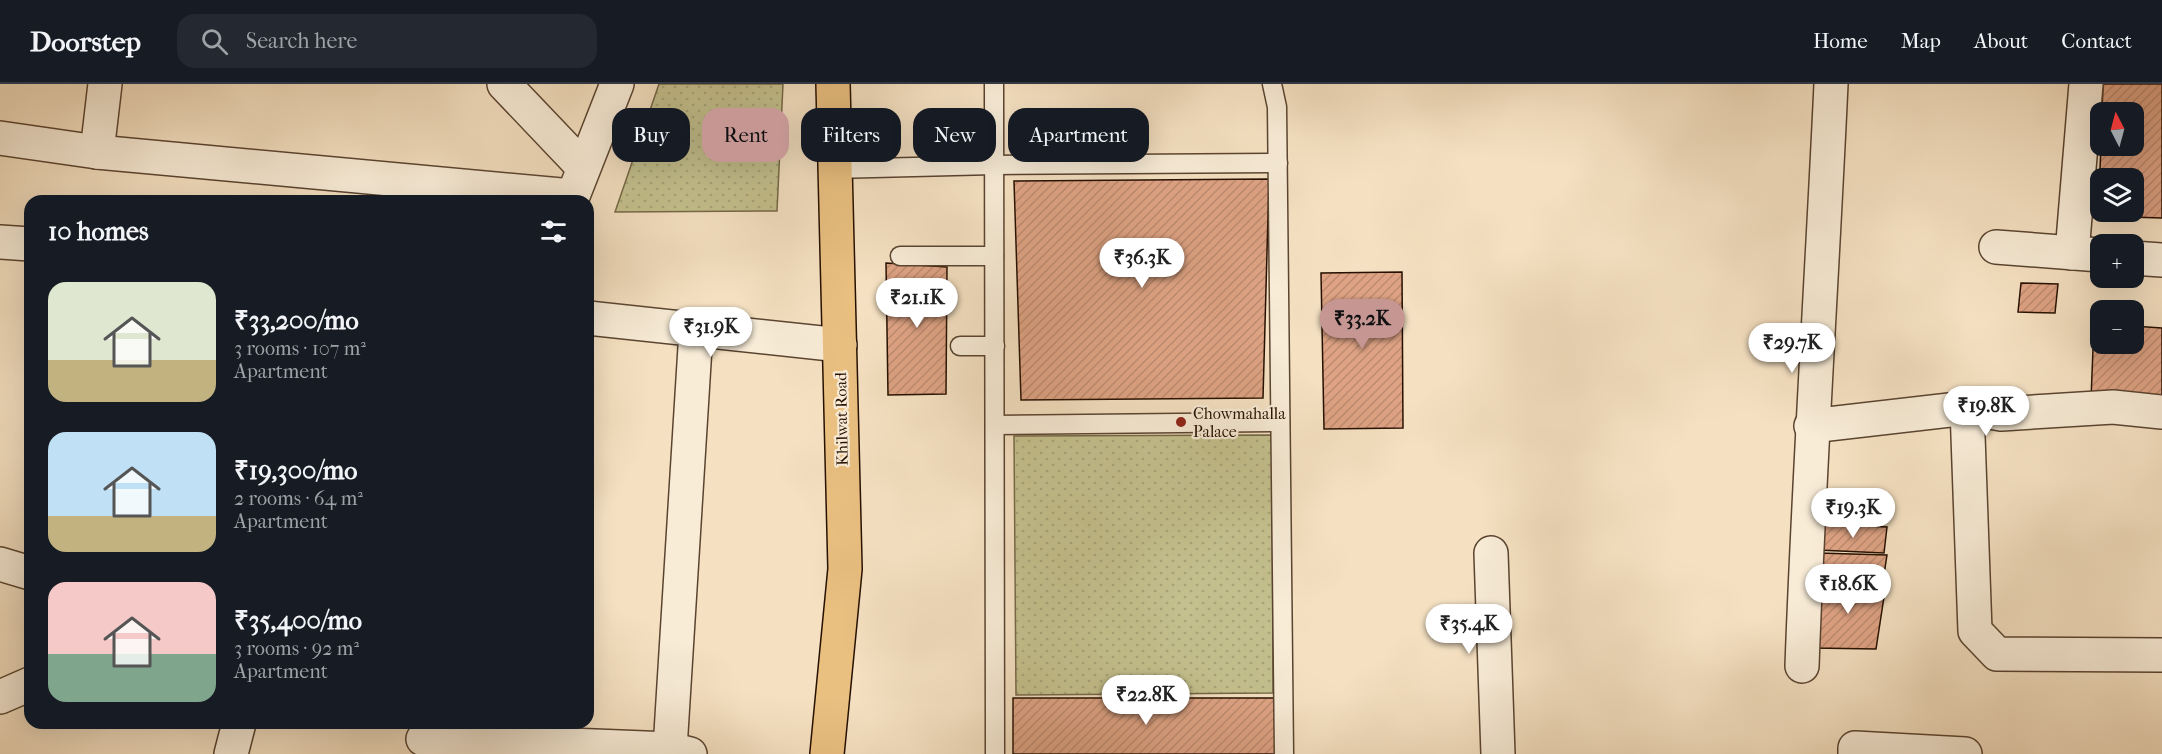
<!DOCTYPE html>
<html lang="en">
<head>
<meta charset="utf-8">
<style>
  body { margin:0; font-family:"IM FELL French Canon",serif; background:#242831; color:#f1f3f6; height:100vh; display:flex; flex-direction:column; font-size:22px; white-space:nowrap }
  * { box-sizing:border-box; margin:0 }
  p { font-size:20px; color:#9ea1a6 }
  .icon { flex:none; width:33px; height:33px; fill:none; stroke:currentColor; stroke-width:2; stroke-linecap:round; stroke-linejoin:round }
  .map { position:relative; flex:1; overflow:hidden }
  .details { position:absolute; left:24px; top:111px; width:570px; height:534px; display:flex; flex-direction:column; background:#171b24; border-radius:18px; box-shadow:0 6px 24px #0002 }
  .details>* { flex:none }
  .guide { position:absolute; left:612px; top:24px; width:570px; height:54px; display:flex; gap:12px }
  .needle { width:39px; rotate:354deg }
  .buttons { position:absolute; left:2090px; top:18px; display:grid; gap:12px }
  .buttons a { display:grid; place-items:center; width:54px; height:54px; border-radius:12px; background:#171b24; box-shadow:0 6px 24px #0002; font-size:30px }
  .price { position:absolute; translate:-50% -51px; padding:0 14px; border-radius:21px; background:#fff; color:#222; font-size:20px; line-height:39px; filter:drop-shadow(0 2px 3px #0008) }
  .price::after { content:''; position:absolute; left:50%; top:36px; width:18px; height:14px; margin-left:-9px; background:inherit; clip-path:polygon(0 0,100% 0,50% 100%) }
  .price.selected { background:#c59692; color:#111 }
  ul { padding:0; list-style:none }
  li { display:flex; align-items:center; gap:18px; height:150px; padding:0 24px }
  li span { display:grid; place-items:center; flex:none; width:168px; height:120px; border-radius:18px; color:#555 }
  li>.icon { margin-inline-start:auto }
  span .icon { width:72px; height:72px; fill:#fffc; stroke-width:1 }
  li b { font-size:26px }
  h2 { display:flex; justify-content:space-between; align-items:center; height:72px; padding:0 24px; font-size:26px }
  .chip { padding:0 21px; border-radius:18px; background:#171b24; box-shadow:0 6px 24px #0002; font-size:21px; line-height:54px }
  .chip.selected { background:#c59692; color:#111 }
  header { display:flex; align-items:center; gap:36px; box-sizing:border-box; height:84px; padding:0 30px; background:#171b24; border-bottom:2px solid #363941 }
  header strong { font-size:28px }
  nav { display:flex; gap:33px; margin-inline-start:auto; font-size:21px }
  .search { width:420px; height:54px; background:#242831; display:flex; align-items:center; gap:15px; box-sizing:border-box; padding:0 21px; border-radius:18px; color:#9ea1a6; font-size:22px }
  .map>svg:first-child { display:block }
  .park { fill:url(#park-dots); stroke:#756847; stroke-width:1.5 }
  .building { fill:url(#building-hatch); stroke:#261000; stroke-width:1.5; fill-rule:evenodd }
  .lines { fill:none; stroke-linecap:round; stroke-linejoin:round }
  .lane-casing { stroke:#5a4430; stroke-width:21 }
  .street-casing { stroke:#5a4430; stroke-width:36 }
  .primary-casing { stroke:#261000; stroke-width:36 }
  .lane { stroke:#f8ecd7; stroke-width:18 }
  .street { stroke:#f8ecd7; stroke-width:33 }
  .primary { stroke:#eac081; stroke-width:33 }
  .poi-dot { fill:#8f2418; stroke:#f8ecd7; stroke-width:2 }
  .labels { text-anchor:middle; stroke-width:4.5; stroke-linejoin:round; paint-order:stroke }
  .poi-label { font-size:16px; fill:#261000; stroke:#f8ecd7; text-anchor:start }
  .street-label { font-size:16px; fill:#261000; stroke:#f8ecd7 }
</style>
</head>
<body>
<header>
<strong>Doorstep</strong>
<div class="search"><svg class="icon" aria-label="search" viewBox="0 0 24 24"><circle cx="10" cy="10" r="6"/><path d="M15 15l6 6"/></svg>Search here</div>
<nav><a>Home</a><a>Map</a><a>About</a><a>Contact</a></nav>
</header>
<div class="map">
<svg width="2162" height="670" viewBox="0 0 2162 670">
  <defs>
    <pattern id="park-dots" width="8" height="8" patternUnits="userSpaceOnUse" patternTransform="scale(1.5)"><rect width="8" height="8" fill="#c4c18e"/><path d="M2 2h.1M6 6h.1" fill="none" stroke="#a8a579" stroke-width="1.8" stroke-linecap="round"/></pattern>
    <pattern id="building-hatch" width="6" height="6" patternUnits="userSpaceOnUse" patternTransform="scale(1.5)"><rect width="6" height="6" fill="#dea384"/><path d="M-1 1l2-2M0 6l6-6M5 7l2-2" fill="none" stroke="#be8b70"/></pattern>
  </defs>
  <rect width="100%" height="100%" fill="#f5e1c2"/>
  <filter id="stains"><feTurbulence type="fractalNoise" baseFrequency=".00333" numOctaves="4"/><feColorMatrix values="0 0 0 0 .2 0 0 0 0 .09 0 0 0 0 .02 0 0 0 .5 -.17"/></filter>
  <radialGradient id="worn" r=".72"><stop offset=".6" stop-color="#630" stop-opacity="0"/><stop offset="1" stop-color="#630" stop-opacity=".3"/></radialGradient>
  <g class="park">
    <path d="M 659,0 L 783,0 L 777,127 L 615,128 Z"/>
    <path d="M 1272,351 L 1273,609 L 1016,611 L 1014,352 Z"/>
  </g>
  <g class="building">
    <path d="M 2103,0 L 2162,0 L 2162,134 L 2098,132 L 2101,62 L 2133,62 L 2133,28 L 2102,28 ZM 2100,94 L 2133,94 L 2133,128 L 2100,128 Z"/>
    <path d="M 1269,95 L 1263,314 L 1021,316 L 1014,97 Z"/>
    <path d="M 886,179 L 947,183 L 946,310 L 888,311 Z"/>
    <path d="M 1402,188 L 1403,344 L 1324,345 L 1321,189 Z"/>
    <path d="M 2021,199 L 2058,200 L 2055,229 L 2018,228 Z"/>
    <path d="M 2094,240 L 2100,241 L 2100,260 L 2133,260 L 2133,242 L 2162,244 L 2162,317 L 2091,315 Z"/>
    <path d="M 1820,412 L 1887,415 L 1884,440 L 1820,438 Z"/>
    <path d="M 1823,440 L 1887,443 L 1884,469 L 1818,466 Z"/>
    <path d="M 1818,469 L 1887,471 L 1883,497 L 1819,495 Z"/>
    <path d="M 1819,497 L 1886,500 L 1876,565 L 1813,564 Z"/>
    <rect x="1013" y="614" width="265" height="56"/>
  </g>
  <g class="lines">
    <g class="lane-casing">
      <g id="lane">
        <path d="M 994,0 L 995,670"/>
        <path d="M 1272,0 L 1277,23 L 1284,670"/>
        <path d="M 833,85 L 994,81 L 1278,79"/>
        <path d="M 900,172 L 994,172"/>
        <path d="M 960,262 L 995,262"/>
        <path d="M 996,341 L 1280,338"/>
      </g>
    </g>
    <g class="street-casing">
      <g id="street">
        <path d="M 504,0 L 583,83"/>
        <path d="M 0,54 L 97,68 L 572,112"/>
        <path d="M 97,68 L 105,0"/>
        <path d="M 571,117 L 617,0"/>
        <path d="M 0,158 L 30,160"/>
        <path d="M 1996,163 L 2100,171"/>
        <path d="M 2072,169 L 2086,0"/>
        <path d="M 2133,174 L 2162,176"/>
        <path d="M 588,234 L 840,261"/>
        <path d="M 1967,324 L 1975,547 L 1997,570 L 2162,571"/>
        <path d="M 1811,342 L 1967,324 L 2001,330 L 2113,323 L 2162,328"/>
        <path d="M 1491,469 L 1498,670"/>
        <path d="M 0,480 L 30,489"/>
        <path d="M 1802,582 C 1809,388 1822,194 1831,0"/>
        <path d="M 0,613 L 30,600"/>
        <path d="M 423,655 L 670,665 L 690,670"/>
        <path d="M 670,665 L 696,247"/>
        <path d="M 231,670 L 239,639"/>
        <path d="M 1855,670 L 1855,664 L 1965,670"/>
      </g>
    </g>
    <g class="primary-casing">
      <path id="primary" d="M 827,670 L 845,485 L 833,0"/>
    </g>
    <use href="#lane" class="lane"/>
    <use href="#street" class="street"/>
    <use href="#primary" class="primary"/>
  </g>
  <circle class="poi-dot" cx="1181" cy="338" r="6"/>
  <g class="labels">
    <g class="poi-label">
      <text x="1193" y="335">Chowmahalla<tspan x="1193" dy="18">Palace</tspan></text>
    </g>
    <g class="street-label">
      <text transform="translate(841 335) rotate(-91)" y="6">Khilwat Road</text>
    </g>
  </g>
  <rect width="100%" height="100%" filter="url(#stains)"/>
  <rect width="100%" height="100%" fill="url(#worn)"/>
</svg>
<div class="buttons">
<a><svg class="needle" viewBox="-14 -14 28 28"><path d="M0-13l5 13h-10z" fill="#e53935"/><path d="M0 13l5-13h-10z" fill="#9ea1a6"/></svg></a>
<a><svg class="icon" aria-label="layers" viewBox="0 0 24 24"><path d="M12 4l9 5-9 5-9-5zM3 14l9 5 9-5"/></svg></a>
<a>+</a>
<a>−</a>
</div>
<b class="price" style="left:1142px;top:205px">₹36.3K</b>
<b class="price" style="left:917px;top:245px">₹21.1K</b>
<b class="price selected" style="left:1362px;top:266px">₹33.2K</b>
<b class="price" style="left:711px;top:274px">₹31.9K</b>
<b class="price" style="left:1792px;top:290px">₹29.7K</b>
<b class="price" style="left:1986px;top:353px">₹19.8K</b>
<b class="price" style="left:1853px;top:455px">₹19.3K</b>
<b class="price" style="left:1848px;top:531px">₹18.6K</b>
<b class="price" style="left:1469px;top:571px">₹35.4K</b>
<b class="price" style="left:1146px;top:642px">₹22.8K</b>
<div class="guide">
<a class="chip">Buy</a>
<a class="chip selected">Rent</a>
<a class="chip">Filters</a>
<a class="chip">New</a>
<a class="chip">Apartment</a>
</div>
<section class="details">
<h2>10 homes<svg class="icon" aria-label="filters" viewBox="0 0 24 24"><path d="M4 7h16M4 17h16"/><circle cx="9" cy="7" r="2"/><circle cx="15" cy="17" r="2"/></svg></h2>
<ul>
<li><span style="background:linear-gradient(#dfe7d0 65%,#c2b280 0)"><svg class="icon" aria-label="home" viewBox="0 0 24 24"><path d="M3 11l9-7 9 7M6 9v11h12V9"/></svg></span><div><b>₹33,200/mo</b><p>3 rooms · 107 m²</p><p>Apartment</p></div></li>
<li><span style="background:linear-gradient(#bfe0f5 70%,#c2b280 0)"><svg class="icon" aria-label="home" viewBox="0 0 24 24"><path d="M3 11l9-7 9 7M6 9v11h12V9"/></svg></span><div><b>₹19,300/mo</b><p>2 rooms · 64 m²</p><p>Apartment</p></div></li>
<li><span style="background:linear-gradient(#f6c9c9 60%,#7fa58c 0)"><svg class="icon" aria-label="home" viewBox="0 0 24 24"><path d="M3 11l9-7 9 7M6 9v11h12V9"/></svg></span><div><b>₹35,400/mo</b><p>3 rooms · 92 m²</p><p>Apartment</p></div></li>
</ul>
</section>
</div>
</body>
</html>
